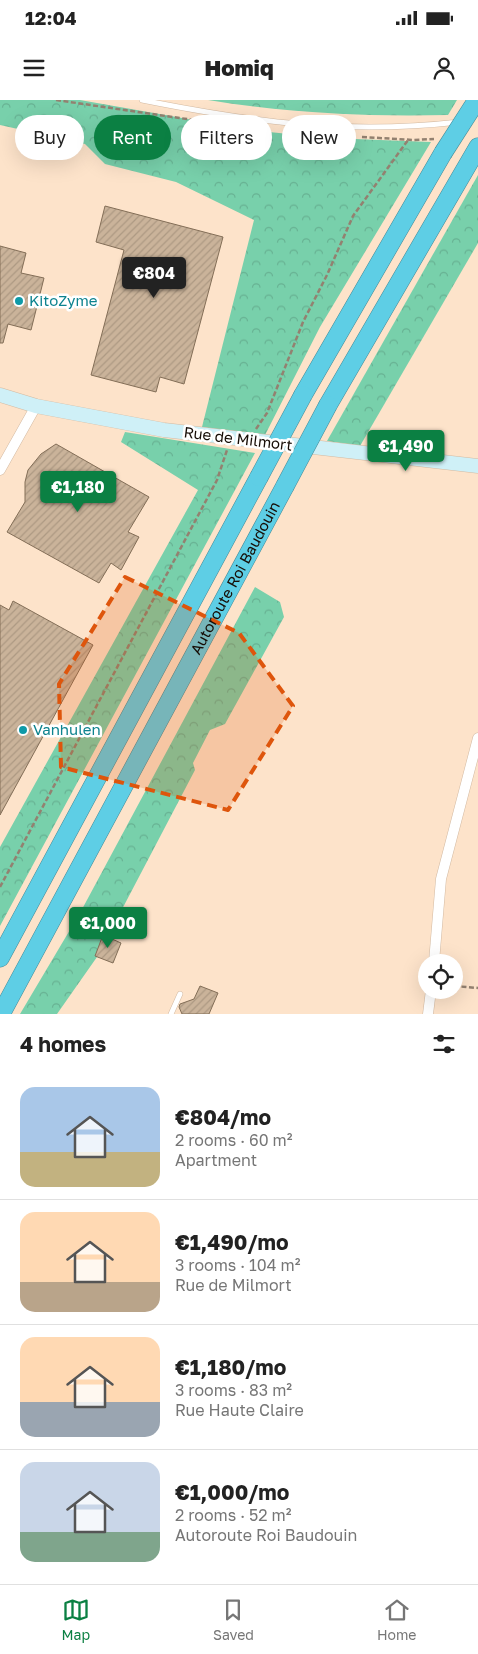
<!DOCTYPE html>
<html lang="en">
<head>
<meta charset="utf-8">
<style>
  body { margin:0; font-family:"Golos Text",sans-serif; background:#f2f2f2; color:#222; height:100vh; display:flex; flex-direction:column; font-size:19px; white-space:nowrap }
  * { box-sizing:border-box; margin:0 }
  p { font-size:16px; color:#767676 }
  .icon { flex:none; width:28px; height:28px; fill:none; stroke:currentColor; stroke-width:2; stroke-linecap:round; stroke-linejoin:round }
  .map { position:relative; height:914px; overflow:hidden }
  .details { display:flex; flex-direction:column; background:#fff; flex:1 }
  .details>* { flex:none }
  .top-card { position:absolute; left:15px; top:15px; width:449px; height:45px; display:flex; gap:10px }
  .tools { position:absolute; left:418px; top:854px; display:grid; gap:10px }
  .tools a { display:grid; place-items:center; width:45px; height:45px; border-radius:50%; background:#fff; box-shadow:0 5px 20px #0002; font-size:25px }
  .price { position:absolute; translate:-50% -42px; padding:0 11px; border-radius:5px; background:#0b8043; color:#fff; font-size:16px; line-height:32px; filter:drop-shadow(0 1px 2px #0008) }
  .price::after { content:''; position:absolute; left:50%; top:30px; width:15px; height:11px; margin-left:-8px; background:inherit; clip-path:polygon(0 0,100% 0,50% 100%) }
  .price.selected { background:#222; color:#fff }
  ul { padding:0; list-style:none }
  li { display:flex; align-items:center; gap:15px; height:125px; padding:0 20px }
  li+li { border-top:1px solid #e0e0e0 }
  li span { display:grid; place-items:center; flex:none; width:140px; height:100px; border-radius:15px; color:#555 }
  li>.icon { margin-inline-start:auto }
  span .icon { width:60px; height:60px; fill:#fffc; stroke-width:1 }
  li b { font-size:21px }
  h2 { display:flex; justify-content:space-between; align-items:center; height:60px; padding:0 20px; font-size:21px }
  .chip { padding:0 18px; border-radius:22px; background:#fff; box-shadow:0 5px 20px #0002; font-size:18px; line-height:45px }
  .chip.selected { background:#0b8043; color:#fff }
  .status { display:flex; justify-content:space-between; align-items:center; height:35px; padding:0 25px; background:#fff; direction:ltr }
  .status svg { height:14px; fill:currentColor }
  header { display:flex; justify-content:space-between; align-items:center; height:65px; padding:0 20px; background:#fff; font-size:22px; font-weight:800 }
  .tabs { display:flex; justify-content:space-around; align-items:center; height:70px; border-top:1px solid #e0e0e0; background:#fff; font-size:14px; color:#767676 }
  .tabs a { display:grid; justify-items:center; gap:2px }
  .tabs .selected { color:#0b8043 }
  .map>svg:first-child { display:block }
  .forest { fill:url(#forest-crowns) }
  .building { fill:url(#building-hatch); stroke:#836e57 }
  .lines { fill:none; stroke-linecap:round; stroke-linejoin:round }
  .lane-casing { stroke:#d3baa2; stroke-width:6 }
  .street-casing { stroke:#d3baa2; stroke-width:11 }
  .secondary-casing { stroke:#d3baa2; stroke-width:15 }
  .highway-casing { stroke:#458a97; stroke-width:19 }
  .path { stroke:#938170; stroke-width:2.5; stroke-dasharray:5 2.5; stroke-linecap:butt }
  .lane { stroke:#fff; stroke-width:5 }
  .street { stroke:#fff; stroke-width:10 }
  .secondary { stroke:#cff0f7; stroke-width:14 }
  .highway { stroke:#5ecee5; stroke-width:18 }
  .highway-bridge-casing { stroke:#458a97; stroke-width:19; stroke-linecap:butt }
  .highway-bridge { stroke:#5ecee5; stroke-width:18 }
  .marked { fill:#de550c; fill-opacity:0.2; stroke:#de550c; stroke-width:4; stroke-dasharray:10 6; stroke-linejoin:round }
  .culture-dot { fill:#0f9aa8; stroke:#fff; stroke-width:2 }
  .labels { text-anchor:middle; stroke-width:5; stroke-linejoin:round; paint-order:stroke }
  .culture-label { font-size:15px; fill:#0d838f; stroke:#fff; text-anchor:start }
  .street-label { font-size:15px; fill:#160d06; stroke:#fff }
</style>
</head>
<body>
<div class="status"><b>12:04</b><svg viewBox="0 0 49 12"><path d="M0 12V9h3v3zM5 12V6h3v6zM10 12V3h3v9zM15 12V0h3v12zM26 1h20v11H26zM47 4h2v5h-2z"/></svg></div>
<header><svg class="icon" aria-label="menu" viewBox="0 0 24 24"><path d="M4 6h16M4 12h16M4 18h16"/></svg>Homiq<svg class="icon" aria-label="person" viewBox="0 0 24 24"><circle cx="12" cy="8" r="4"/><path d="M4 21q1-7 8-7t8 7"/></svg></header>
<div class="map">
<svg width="478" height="914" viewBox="0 0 478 914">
  <defs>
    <pattern id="forest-crowns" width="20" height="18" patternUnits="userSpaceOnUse" patternTransform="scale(1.25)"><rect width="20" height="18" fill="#78d0ab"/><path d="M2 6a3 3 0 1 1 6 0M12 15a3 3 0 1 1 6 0" fill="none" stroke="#67b192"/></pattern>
    <pattern id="building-hatch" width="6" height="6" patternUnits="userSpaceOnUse" patternTransform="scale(1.25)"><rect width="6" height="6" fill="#cab39a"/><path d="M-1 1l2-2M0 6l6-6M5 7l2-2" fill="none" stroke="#ad9983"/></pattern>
  </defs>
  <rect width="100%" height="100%" fill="#fde3ca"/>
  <g class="forest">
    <path d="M 0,0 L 80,0 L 250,30 L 329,38 L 431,42 L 320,227 L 264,337 L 202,327 L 254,120 L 176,82 L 105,64 L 85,44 L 0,25 Z"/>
    <path d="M 208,0 L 457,0 L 448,15 C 367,17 288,13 208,0 Z"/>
    <path d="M 478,75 L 478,143 L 360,346 L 327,341 Z"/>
    <path d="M 125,332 L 255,353 L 0,826 L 0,747 L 198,390 L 121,342 Z"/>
    <path d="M 255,487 L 280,502 L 284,517 L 225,624 L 210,630 L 193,663 L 195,670 L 97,857 L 57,914 L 20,914 L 80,813 Z"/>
  </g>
  <g class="building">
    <path d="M 105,106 L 223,137 L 184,284 L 160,277 L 156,292 L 91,275 L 124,150 L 96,142 Z"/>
    <path d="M 0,146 L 26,153 L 21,173 L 44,178 L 31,230 L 8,224 L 3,243 L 0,243 Z"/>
    <path d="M 56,344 L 149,397 L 128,432 L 139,437 L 121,470 L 111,463 L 99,483 L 7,432 L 25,402 L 25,382 L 28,370 L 41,354 Z"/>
    <path d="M 13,501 L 93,545 L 0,715 L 0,505 L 9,510 Z"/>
    <path d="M 103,835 L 121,843 L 113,863 L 95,856 Z"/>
    <path d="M 200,886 L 218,893 L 209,914 L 182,914 L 179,907 L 180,904 L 194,899 Z"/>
  </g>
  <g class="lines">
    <g class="lane-casing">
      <g id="lane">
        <path d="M 142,0 C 252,22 346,35 459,22"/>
        <path d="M 171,914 L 180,894"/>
      </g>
    </g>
    <g class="street-casing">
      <g id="street">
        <path d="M 0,370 L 36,306"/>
        <path d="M 434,862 L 441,779 L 478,638"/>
        <path d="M 428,914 L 431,890"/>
      </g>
    </g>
    <g class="secondary-casing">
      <path id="secondary" d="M 0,295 L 36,306 L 164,330 L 478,366"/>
    </g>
    <g class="highway-casing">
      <g id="highway">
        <path d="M 303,295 L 443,53"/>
        <path d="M 328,305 L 478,47"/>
        <path d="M 0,858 L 259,377"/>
        <path id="s1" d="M 1,914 L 285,386"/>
      </g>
    </g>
    <g class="path">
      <path d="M 56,0 L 255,29"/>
      <path d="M 362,37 L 414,40 L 434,39"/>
      <path d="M 256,329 L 267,313 L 303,222 L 327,175 L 353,116 L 408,40"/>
      <path d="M 0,787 L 217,380 L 227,350"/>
      <path d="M 454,886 L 478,888"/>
    </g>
    <use href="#lane" class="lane"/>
    <use href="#street" class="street"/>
    <use href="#secondary" class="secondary"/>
    <use href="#highway" class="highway"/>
    <g class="highway-bridge-casing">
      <g id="highway-bridge">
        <path d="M 443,53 L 477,0"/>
        <path d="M 259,377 L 303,295"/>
        <path d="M 285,386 L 328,305"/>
      </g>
    </g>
    <use href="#highway-bridge" class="highway-bridge"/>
  </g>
  <path class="marked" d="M 125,477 L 239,533 L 293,606 L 228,710 L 61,667 L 59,584 Z"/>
  <g class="culture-dot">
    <circle cx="19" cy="201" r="5"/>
    <circle cx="23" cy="630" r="5"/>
  </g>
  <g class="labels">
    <g class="culture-label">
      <text x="29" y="206">KitoZyme</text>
      <text x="33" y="635">Vanhulen</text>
    </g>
    <g class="street-label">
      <text transform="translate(238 339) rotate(7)" y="5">Rue de Milmort</text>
      <text dy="5" stroke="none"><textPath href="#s1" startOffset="495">Autoroute Roi Baudouin</textPath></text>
    </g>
  </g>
</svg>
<div class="tools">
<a><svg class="icon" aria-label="locate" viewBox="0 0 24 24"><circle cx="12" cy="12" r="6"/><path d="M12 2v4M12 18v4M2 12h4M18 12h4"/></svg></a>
</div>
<b class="price selected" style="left:154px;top:199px">€804</b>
<b class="price" style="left:406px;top:372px">€1,490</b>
<b class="price" style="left:78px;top:413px">€1,180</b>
<b class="price" style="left:108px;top:849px">€1,000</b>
<div class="top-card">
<a class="chip">Buy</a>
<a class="chip selected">Rent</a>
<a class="chip">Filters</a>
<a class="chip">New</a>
</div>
</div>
<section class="details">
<h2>4 homes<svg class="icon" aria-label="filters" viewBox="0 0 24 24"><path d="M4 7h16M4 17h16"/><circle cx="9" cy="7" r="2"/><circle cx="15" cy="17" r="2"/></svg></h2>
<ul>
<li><span style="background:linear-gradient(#a9c7e8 65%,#c2b280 0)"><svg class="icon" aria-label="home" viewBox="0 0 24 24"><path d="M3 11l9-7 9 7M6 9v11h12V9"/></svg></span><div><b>€804/mo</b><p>2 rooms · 60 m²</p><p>Apartment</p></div></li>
<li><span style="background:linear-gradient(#ffd9b3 70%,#b9a48a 0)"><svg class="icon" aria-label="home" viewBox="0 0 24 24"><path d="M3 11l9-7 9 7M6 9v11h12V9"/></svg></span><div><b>€1,490/mo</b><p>3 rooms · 104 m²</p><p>Rue de Milmort</p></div></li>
<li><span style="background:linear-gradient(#ffd9b3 65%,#9aa5b1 0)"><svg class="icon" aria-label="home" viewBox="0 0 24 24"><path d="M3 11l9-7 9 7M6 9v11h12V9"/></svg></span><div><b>€1,180/mo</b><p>3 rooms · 83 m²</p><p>Rue Haute Claire</p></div></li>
<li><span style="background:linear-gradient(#c9d6e8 70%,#7fa58c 0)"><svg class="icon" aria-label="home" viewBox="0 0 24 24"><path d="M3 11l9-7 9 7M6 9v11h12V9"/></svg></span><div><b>€1,000/mo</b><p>2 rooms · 52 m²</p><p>Autoroute Roi Baudouin</p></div></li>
</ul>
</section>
<nav class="tabs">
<a class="selected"><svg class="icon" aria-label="map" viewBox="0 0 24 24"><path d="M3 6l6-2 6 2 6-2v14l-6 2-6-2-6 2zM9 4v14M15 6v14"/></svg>Map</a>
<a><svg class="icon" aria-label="saved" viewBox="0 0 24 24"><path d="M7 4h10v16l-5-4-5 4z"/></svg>Saved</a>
<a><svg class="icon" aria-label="home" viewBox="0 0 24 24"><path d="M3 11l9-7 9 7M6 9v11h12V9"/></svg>Home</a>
</nav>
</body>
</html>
